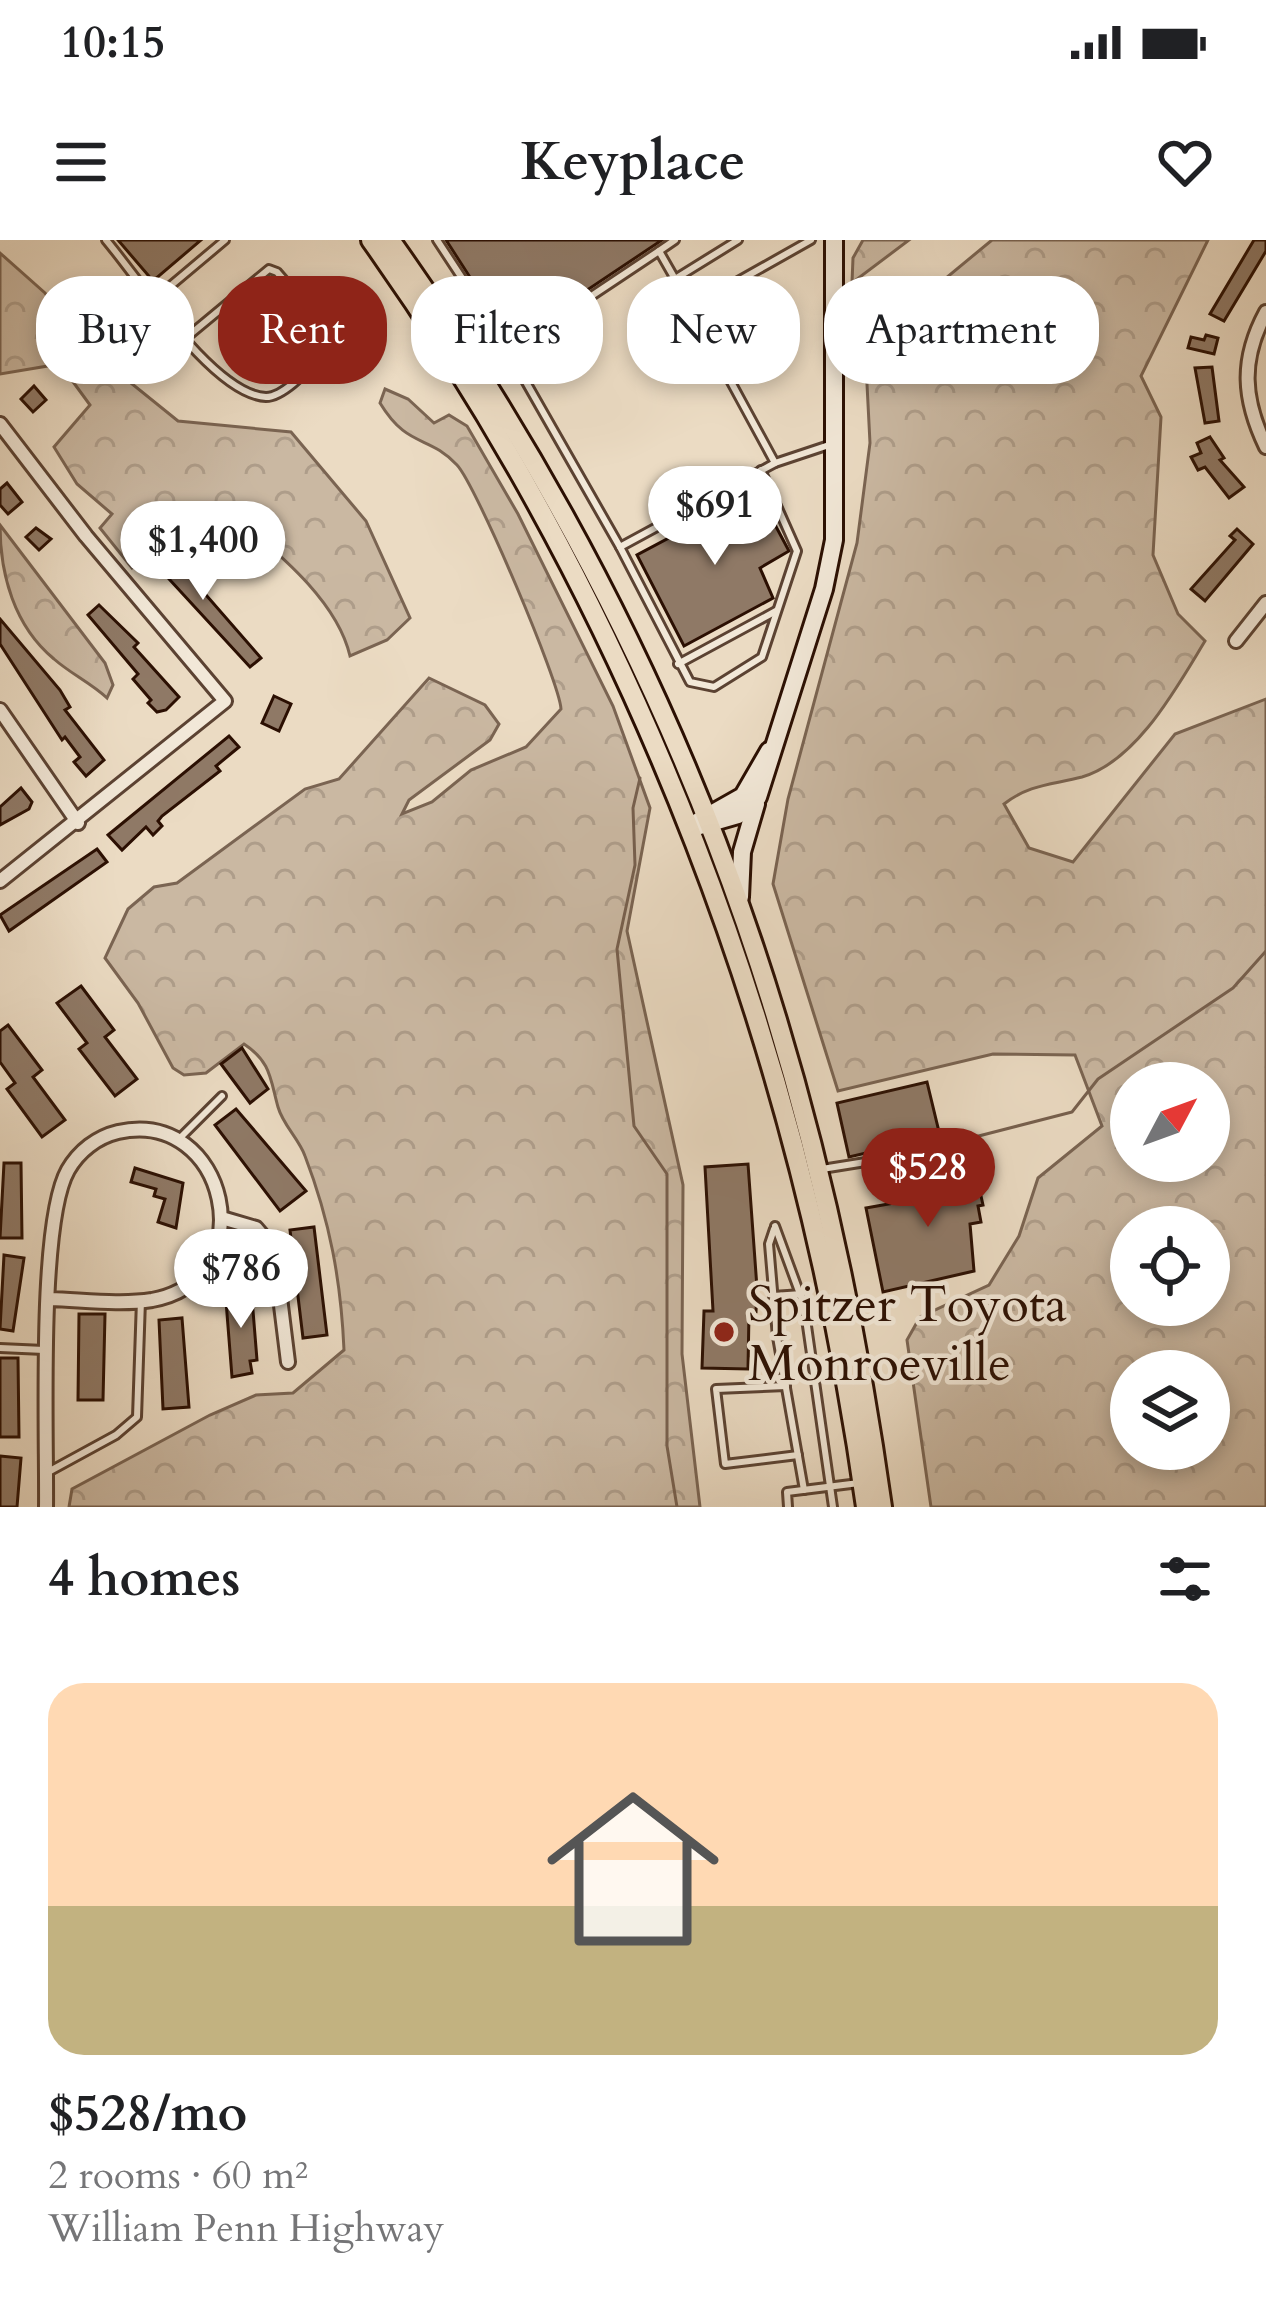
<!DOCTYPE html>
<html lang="en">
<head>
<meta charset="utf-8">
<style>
  body { margin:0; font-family:Cardo,serif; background:#f6f6f6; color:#202124; height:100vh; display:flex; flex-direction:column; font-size:45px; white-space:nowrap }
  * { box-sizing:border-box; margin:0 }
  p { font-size:39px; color:#757577 }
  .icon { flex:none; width:66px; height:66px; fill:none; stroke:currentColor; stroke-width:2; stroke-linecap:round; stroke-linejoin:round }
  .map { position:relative; height:1267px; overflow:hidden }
  .sheet { display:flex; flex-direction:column; background:#fff; flex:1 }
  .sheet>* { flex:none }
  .guide { position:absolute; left:36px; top:36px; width:1194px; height:108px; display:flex; gap:24px }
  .needle { width:78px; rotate:49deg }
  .buttons { position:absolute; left:1110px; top:822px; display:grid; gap:24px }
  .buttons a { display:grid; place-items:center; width:120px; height:120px; border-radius:50%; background:#fff; box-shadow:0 6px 18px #0003; font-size:60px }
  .price { position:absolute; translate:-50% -102px; padding:0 27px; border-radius:42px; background:#fff; color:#222; font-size:39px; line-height:78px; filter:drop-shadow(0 3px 6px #0008) }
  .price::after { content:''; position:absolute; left:50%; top:72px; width:36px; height:27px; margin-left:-18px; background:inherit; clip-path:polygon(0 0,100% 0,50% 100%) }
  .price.active { background:#8f2418; color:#fff }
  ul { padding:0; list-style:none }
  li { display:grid; align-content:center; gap:24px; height:636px; padding:0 48px }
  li+li { border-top:3px solid #e0e0e0 }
  li span { display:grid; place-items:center; height:372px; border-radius:36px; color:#555 }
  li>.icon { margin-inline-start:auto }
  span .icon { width:216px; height:216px; fill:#fffc; stroke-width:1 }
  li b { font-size:51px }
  h2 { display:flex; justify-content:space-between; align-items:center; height:144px; padding:0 48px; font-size:51px }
  .tag { padding:0 42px; border-radius:48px; background:#fff; box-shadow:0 6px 18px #0003; font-size:42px; line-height:108px }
  .tag.active { background:#8f2418; color:#fff }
  .status { display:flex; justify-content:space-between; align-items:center; height:84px; padding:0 60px; background:#fff; direction:ltr }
  .status svg { height:33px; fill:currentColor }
  header { display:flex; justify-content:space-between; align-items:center; height:156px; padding:0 48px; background:#fff; font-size:54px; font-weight:800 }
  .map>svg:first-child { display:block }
  .forest { fill:url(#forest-crowns); stroke:#7a6452; stroke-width:3; fill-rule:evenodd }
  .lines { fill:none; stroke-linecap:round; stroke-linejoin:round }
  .stream { stroke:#77604e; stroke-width:3 }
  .building { fill:#8f7966; stroke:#2b0f02; stroke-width:3 }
  .service-casing { stroke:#5b4232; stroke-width:12 }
  .minor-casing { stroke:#5b4232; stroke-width:18 }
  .secondary-casing { stroke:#2b0f02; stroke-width:22 }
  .trunk-casing { stroke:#2b0f02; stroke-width:24 }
  .service { stroke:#f2e8d8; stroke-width:6 }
  .minor { stroke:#f2e8d8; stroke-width:12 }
  .secondary { stroke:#f2e8d8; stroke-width:16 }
  .trunk { stroke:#ebdbc3; stroke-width:18 }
  .poi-dot { fill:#8f2418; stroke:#f2e8d8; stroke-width:4.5 }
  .labels { text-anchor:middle; stroke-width:9; stroke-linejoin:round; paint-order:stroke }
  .poi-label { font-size:51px; fill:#2b0f02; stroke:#f2e8d8; text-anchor:start }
</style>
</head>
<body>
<div class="status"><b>10:15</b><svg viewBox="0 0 49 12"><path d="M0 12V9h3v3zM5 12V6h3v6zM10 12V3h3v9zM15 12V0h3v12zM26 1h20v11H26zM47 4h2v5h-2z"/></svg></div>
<header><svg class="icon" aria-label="menu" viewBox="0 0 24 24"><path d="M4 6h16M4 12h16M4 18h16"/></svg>Keyplace<svg class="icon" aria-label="heart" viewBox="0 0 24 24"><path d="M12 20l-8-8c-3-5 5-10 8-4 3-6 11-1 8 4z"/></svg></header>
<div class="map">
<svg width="1266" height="1267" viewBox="0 0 1266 1267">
  <defs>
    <pattern id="forest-crowns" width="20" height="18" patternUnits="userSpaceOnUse" patternTransform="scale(3)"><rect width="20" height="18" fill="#cab8a2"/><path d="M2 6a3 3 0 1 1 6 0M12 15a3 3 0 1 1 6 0" fill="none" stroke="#ae9d8a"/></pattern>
  </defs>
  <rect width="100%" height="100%" fill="#ebdbc3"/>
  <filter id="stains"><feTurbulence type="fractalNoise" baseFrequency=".00167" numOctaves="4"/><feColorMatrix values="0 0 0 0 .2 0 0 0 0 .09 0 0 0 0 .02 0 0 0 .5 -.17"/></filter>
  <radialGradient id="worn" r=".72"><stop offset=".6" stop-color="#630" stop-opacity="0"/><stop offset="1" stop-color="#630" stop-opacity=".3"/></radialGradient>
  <g class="forest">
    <path d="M 863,0 L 909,0 L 852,43 L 853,18 Z"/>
    <path d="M 992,0 L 1208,0 L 1141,136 L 1161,177 L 1153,315 L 1178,374 L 1205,401 C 1177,447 1137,521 1082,537 C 1051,545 1030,544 1004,564 L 1029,608 L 1073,622 L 1175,494 L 1266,459 L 1266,1267 L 931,1267 L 907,1100 L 920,1077 L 989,1045 L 1019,996 L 1038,938 L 1102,886 L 1075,815 L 993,814 L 838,851 L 773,644 L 788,559 L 857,303 L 870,203 L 865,105 ZM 1131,843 L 1209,843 L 1209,921 L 1131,921 ZM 1131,987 L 1209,987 L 1209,1065 L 1131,1065 ZM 1131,1131 L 1209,1131 L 1209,1209 L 1131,1209 Z"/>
    <path d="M 0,13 L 45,53 L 90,110 L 178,181 L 291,192 L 366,281 L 410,378 L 387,400 L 350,416 C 336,355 266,304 220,263 L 132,328 L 100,288 L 112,274 L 77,244 L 54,207 L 90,165 L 60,124 L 0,134 Z"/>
    <path d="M 385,149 L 408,159 L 434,183 L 449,175 L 467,186 L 518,274 L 613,466 L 650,568 L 627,691 L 683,945 L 682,1114 L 700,1267 L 69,1267 L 72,1249 L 210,1175 L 256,1155 L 293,1153 L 344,1110 C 341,1041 330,981 305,916 C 299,899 283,885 278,867 C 270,838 271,822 244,804 L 206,833 L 184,835 L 173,828 L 138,763 L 105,718 L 128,669 L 154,647 L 177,643 L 305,549 L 339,539 L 429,438 L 485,465 L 499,484 L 490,500 L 409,560 L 402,574 L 432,562 L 471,530 L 526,507 L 561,469 C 560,443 476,245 457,225 C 428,194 408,209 380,163 Z"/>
    <path d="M 0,285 L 105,423 L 113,445 L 107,458 C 91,443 71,434 54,419 C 14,386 0,334 0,285 Z"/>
  </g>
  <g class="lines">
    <g class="stream">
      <path d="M 640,538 L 633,568 L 635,625 L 617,709 L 634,886 L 667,934 L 667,1206 L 677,1267"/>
      <path d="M 967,899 L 1072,872 L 1098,839 L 1233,748 L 1266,711"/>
    </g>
  </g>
  <g class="building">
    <path d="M 118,0 L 201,0 L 153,41 Z"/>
    <path d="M 446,0 L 662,0 L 511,101 Z"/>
    <path d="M 1254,0 L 1266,0 L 1266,11 L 1224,81 L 1210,74 Z"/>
    <path d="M 1206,95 L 1218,98 L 1214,114 L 1188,108 L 1191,97 L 1204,100 Z"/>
    <path d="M 1212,127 L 1219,181 L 1205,183 L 1195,128 Z"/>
    <path d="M 34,146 L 46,160 L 33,172 L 21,159 Z"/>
    <path d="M 1210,197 L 1224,218 L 1220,220 L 1244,247 L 1229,258 L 1205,227 L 1198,230 L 1191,217 L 1201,213 L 1197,203 Z"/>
    <path d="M 7,243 L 22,262 L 8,274 L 0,265 L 0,249 Z"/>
    <path d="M 757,251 L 789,311 L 760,328 L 773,358 L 684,406 L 637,315 Z"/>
    <path d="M 36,288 L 51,299 L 39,310 L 26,297 Z"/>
    <path d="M 1237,289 L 1253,304 L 1205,361 L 1191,349 L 1235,300 L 1230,296 Z"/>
    <path d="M 164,306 L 173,316 L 183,308 L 190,316 L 179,324 L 261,418 L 250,427 L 158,327 L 154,316 Z"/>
    <path d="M 99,365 L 138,403 L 134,407 L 179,457 L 166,470 L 157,472 L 148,463 L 151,460 L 133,439 L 138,434 L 88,375 Z"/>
    <path d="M 0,379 L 60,450 L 70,467 L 65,470 L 104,520 L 86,536 L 74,522 L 80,517 L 65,497 L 62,500 L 0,404 Z"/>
    <path d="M 274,456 L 291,464 L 279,491 L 262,483 Z"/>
    <path d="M 229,496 L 239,507 L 216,526 L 220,531 L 162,576 L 158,581 L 162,586 L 153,595 L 146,587 L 122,610 L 108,595 Z"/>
    <path d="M 21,548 L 32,562 L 29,569 L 0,585 L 0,567 Z"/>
    <path d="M 97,609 L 107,622 L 9,691 L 0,675 Z"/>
    <path d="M 81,746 L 114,790 L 105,797 L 137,839 L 115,856 L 79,809 L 87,803 L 57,763 Z"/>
    <path d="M 8,785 L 42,830 L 33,837 L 65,880 L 42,897 L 7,849 L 15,843 L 0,822 L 0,791 Z"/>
    <path d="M 242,808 L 268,849 L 250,863 L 221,824 Z"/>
    <path d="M 927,842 L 940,896 L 849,917 L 837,863 Z"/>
    <path d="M 236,869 L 306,951 L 280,971 L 215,885 Z"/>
    <path d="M 4,923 L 21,923 L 22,998 L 0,998 Z"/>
    <path d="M 748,924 L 757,1048 L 756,1072 L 749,1073 L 748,1129 L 702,1128 L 704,1071 L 713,1071 L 705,927 Z"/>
    <path d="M 974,924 L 983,965 L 978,966 L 981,982 L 970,984 L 974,1031 L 883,1052 L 866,968 L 922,958 L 918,934 Z"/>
    <path d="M 135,928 L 183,943 L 176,988 L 158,982 L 165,959 L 154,956 L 156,949 L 131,942 Z"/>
    <path d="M 314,987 L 327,1095 L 303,1098 L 290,990 Z"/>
    <path d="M 4,1015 L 24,1018 L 13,1091 L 0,1089 Z"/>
    <path d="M 251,1046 L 257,1120 L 250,1121 L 252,1133 L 232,1137 L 226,1061 L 232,1060 L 230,1049 Z"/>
    <path d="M 79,1074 L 105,1074 L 103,1160 L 78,1160 Z"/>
    <path d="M 182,1078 L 189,1167 L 163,1169 L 159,1080 Z"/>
    <path d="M 0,1118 L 18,1118 L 19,1197 L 0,1197 Z"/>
    <path d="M 0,1216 L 21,1218 L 17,1267 L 0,1267 Z"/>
  </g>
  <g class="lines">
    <g class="service-casing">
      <g id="service">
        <path d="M 106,0 C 139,39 214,155 266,157 C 287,157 318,118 333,104 L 333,97 L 277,32 L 269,29 L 187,97"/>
        <path d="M 437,0 L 498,93 L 620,307 L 775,223 L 675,39 L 738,0"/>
        <path d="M 659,11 L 675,0"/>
        <path d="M 156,58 L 225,0"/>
        <path d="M 692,67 L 811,0"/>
        <path d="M 509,111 L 659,11 L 675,39"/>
        <path d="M 775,223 L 829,205"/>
        <path d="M 620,307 L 690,442 L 714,447 L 762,417 L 797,311 L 761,230"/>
        <path d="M 678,424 L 776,371"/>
        <path d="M 178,900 L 222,856"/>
        <path d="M 822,929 L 928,912 L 961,920"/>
        <path d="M 775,986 L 804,1065 L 833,1267"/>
        <path d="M 774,989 L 769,1004 L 777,1097 L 804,1250"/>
        <path d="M 773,1056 L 802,1054"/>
        <path d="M 0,1108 L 44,1110"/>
        <path d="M 786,1146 L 716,1149 L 725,1224 L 798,1215"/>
        <path d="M 50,1231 L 116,1195 L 137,1177 L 141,1060"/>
        <path d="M 788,1267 L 787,1252 L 859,1243"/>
      </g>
    </g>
    <g class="minor-casing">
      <g id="minor">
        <path d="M 1266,72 C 1240,120 1243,159 1266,207"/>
        <path d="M 0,184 L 86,296 L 225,461 L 0,641"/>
        <path d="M 1236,401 L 1266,363"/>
        <path d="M 0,470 L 78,583"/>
        <path d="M 225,979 L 256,988 L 274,1009 L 288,1122"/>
        <path d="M 46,1267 C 47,1197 38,983 68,930 C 79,911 97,897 118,892 C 227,867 266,1039 152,1060 C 120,1065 83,1060 51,1059"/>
      </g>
    </g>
    <g class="secondary-casing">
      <g id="secondary">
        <path d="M 697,582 L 743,556 L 769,511"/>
        <path d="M 696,587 L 738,575 L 758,557 L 824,349 L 834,300 L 834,0"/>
        <path d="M 740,657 L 742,612 L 756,564"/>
      </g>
    </g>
    <g class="trunk-casing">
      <g id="trunk">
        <path d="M 371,0 C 639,377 802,810 866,1267"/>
        <path d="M 390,0 C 671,395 815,788 882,1267"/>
      </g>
    </g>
    <use href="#service" class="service"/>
    <use href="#minor" class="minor"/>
    <use href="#secondary" class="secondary"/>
    <use href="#trunk" class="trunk"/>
  </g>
  <circle class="poi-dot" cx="724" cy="1092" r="12"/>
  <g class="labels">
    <g class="poi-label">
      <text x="748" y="1081">Spitzer Toyota<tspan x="748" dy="59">Monroeville</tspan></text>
    </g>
  </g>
  <rect width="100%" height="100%" filter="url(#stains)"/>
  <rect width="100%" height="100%" fill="url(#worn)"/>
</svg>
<div class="buttons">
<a><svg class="needle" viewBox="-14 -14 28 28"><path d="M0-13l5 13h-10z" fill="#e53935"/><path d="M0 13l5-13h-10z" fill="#757577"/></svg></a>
<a><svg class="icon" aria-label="locate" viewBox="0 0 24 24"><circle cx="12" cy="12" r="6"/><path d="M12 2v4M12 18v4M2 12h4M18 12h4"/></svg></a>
<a><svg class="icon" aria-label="layers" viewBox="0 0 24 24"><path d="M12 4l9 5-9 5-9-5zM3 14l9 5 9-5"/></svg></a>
</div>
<b class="price" style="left:715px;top:328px">$691</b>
<b class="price" style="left:203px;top:363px">$1,400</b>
<b class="price active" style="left:928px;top:990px">$528</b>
<b class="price" style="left:241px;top:1091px">$786</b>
<div class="guide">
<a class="tag">Buy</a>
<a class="tag active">Rent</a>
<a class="tag">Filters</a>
<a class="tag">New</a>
<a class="tag">Apartment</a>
</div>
</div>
<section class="sheet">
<h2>4 homes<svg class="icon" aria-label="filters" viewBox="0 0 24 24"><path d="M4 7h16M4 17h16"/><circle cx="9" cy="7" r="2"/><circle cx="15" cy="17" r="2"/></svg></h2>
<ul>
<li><span style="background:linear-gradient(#ffd9b3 60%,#c2b280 0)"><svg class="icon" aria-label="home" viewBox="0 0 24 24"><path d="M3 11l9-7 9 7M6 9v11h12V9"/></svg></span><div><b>$528/mo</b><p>2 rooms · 60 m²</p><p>William Penn Highway</p></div></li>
</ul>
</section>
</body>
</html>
